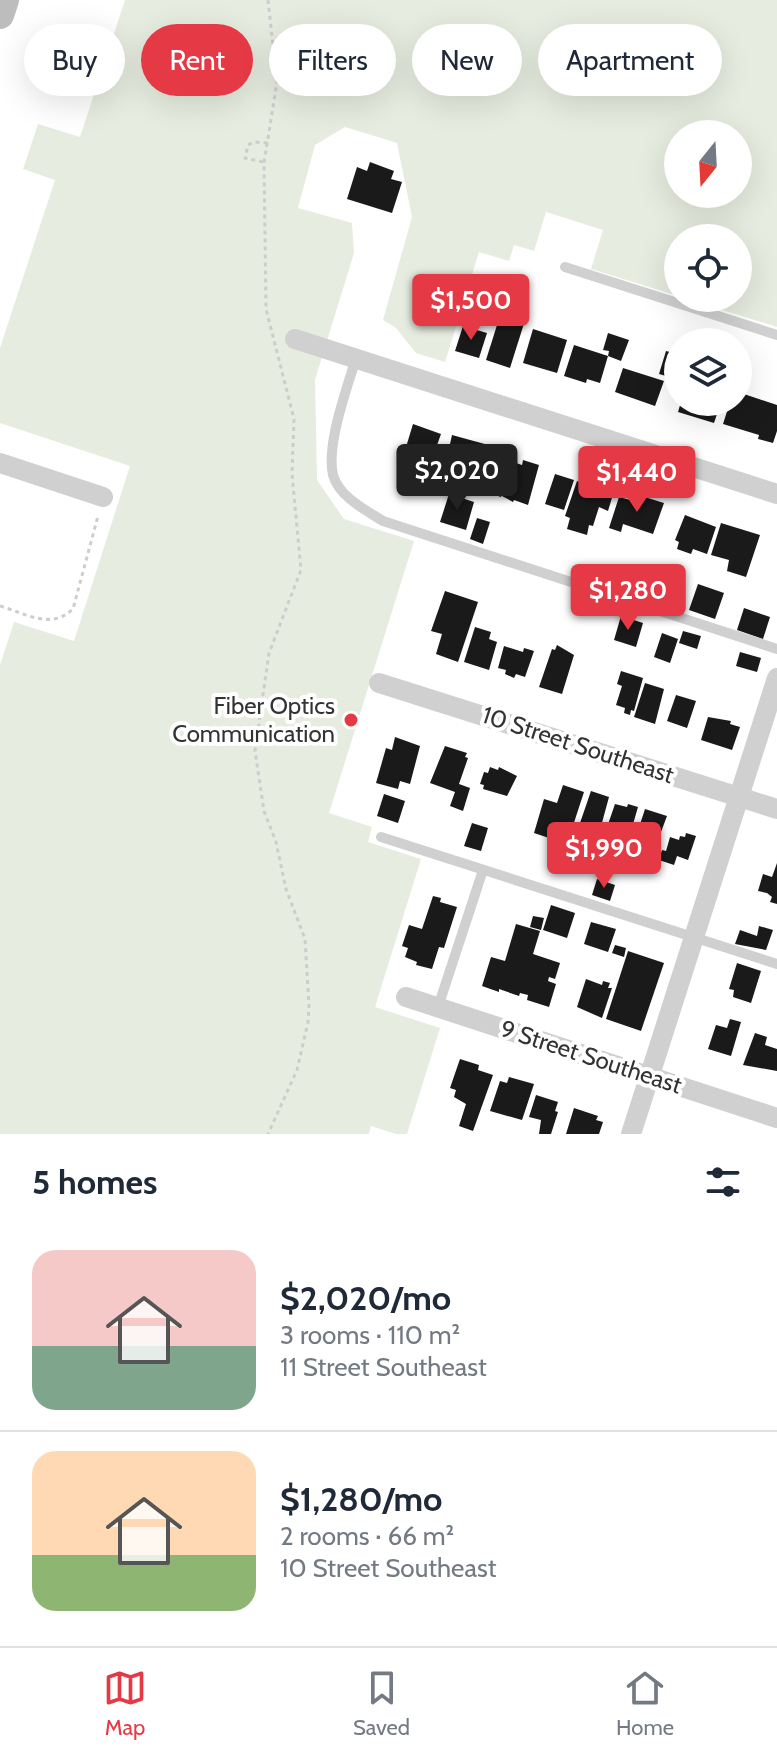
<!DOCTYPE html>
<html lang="en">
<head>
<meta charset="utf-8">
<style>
  body { margin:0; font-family:Cabin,sans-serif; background:#f2f2f3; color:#1f2937; height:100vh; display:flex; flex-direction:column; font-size:30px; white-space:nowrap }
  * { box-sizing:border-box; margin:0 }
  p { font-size:26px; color:#747a83 }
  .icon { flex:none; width:44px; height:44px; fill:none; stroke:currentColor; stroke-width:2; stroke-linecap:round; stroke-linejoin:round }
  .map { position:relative; height:1134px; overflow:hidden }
  .details { display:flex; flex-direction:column; background:#fff; flex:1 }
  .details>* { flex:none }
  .banner { position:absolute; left:24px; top:24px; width:730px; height:72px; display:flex; gap:16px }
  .needle { width:52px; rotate:198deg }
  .fabs { position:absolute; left:664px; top:120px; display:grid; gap:16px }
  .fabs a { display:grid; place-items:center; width:88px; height:88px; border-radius:50%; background:#fff; box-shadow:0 8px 32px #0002; font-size:40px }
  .price { position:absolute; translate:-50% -68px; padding:0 18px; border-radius:8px; background:#e63946; color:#fff; font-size:26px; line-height:52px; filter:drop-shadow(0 2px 4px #0008) }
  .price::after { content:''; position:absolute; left:50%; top:48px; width:24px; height:18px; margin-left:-12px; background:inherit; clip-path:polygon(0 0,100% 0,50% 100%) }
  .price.selected { background:#222; color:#fff }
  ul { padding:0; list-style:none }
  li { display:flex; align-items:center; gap:24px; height:200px; padding:0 32px }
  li+li { border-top:2px solid #e0e1e3 }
  li span { display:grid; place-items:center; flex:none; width:224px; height:160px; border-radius:24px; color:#555 }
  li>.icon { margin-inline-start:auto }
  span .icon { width:96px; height:96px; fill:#fffc; stroke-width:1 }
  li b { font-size:34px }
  h2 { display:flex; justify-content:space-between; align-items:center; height:96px; padding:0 32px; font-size:34px }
  .chip { padding:0 28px; border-radius:36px; background:#fff; box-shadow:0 8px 32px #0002; font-size:28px; line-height:72px }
  .chip.selected { background:#e63946; color:#fff }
  .menu { display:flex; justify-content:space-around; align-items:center; height:112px; border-top:2px solid #e0e1e3; background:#fff; font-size:22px; color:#747a83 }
  .menu a { display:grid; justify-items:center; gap:4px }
  .menu .selected { color:#e63946 }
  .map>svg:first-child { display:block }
  .green { fill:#e6ecdf; fill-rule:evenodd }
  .building { fill:#1a1a1a }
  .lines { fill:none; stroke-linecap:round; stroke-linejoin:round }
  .path { stroke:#cdcdcd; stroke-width:3; stroke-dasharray:4 4; stroke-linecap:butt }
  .service { stroke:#d0d0d0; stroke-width:10 }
  .minor { stroke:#d0d0d0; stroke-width:20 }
  .secondary { stroke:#bdbdbd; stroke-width:28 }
  .poi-dot { fill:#e63946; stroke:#fff; stroke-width:3 }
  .labels { text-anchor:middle; stroke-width:8; stroke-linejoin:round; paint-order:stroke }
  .poi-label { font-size:24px; fill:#333; stroke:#fff; text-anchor:end }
  .street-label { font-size:24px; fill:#333; stroke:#fff }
</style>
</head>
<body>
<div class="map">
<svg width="777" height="1134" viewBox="0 0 777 1134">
  <rect width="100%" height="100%" fill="#fff"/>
  <path class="green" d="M 125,0 L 777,0 L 777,327 L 684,298 L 738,298 L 738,238 L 678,238 L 678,296 L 591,269 L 603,230 L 546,212 L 534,251 L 514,245 L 509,261 L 479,252 L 445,362 L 416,353 L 396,328 L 383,320 L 412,217 L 397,143 L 345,127 L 315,145 L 298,208 L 352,223 L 354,253 L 315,380 L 317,480 L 344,519 L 414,541 L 329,813 L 372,827 L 368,842 L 421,859 L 375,1007 L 440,1028 L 407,1134 L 396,1134 L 371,1126 L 369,1134 L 0,1134 L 0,665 L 14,622 L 74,641 L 130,466 L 0,423 L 0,348 L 55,180 L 23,169 L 38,124 L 80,137 ZM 678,134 L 738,134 L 738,194 L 678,194 Z"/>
  <g class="building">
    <path d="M 370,162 L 394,171 L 391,179 L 402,182 L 392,213 L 347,199 L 357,167 L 367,171 Z"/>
    <path d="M 503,306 L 526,317 L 510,368 L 486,360 Z"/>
    <path d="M 463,326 L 487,333 L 479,358 L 455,351 Z"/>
    <path d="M 533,329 L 567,340 L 557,373 L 523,363 Z"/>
    <path d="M 608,333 L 629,340 L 621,361 L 608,356 L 600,383 L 587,379 L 586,383 L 564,376 L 574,345 L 608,356 L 609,351 L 603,350 Z"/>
    <path d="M 666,351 L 678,354 L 673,378 L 659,374 Z"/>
    <path d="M 623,368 L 664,381 L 655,406 L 615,392 Z"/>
    <path d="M 738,392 L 777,405 L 777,431 L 773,443 L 758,439 L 759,435 L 723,424 L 730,402 L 738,402 Z"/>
    <path d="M 681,402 L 721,402 L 714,423 L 678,412 Z"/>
    <path d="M 413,424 L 441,434 L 426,476 L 400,467 Z"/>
    <path d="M 452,435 L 492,446 L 482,476 L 468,471 L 464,483 L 443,476 Z"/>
    <path d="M 490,460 L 502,465 L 501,468 L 509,471 L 501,497 L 480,490 Z"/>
    <path d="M 523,460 L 539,465 L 528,505 L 514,500 L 513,502 L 502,496 L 513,462 L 522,465 Z"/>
    <path d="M 555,474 L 574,480 L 564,510 L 545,504 Z"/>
    <path d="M 577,481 L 614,491 L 608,511 L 599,507 L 593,526 L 589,525 L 587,535 L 567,529 L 570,518 L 565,516 Z"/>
    <path d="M 449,494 L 474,502 L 466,530 L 440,522 Z"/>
    <path d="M 638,495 L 664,503 L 653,534 L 623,524 L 621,532 L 609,528 L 619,497 L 630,500 L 631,497 L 636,499 Z"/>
    <path d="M 685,515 L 716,527 L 707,554 L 693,549 L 691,554 L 677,549 L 679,542 L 675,540 Z"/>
    <path d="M 477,518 L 490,522 L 483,544 L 470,539 Z"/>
    <path d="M 721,523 L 760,535 L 746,577 L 727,571 L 729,560 L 711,555 Z"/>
    <path d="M 698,584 L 724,593 L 715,619 L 689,610 Z"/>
    <path d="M 445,591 L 478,602 L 458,662 L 436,654 L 442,634 L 431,631 Z"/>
    <path d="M 744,608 L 770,617 L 763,639 L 737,630 Z"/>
    <path d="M 621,616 L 643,623 L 636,647 L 614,640 Z"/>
    <path d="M 475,627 L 491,632 L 489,639 L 497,642 L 489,670 L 464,662 Z"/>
    <path d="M 683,631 L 701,636 L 697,649 L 679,643 Z"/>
    <path d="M 662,633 L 678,639 L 670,663 L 654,657 Z"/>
    <path d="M 557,645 L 574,655 L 562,694 L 539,687 L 552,649 L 555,650 Z"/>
    <path d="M 504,646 L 523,652 L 524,648 L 534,651 L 525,677 L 516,674 L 514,678 L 505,674 L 506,670 L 498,668 Z"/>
    <path d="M 740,652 L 761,658 L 757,672 L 736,666 Z"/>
    <path d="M 621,671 L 643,678 L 634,711 L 631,710 L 630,715 L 624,713 L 625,708 L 616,705 L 622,686 L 617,684 Z"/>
    <path d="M 645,683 L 664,689 L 655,724 L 634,717 Z"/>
    <path d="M 676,695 L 696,701 L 687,728 L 667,721 Z"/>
    <path d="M 708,717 L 731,721 L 730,724 L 740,727 L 732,750 L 701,740 Z"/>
    <path d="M 395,737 L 420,746 L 410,784 L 400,781 L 398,789 L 376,783 L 386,748 L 392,750 Z"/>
    <path d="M 445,746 L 467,753 L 465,757 L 468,758 L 459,784 L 470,788 L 463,811 L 450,806 L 455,792 L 430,783 Z"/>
    <path d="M 490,767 L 498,770 L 499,767 L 517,776 L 507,796 L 483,789 L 484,785 L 480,784 L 484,772 L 488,773 Z"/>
    <path d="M 563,785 L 584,792 L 567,844 L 534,833 L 544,799 L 557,803 Z"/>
    <path d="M 591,791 L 609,797 L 600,830 L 593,827 L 591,833 L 581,830 L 583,824 L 580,823 Z"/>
    <path d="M 384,794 L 405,801 L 398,823 L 377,816 Z"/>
    <path d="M 615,804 L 627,807 L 628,804 L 638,807 L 629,838 L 619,835 L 617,843 L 603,839 Z"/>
    <path d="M 645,809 L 667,816 L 649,864 L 642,861 L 644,857 L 631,852 Z"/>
    <path d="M 472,823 L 488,828 L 481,851 L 464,846 Z"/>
    <path d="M 686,833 L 696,836 L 688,860 L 677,856 L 674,865 L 659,860 L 662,850 L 666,851 L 670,837 L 679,840 L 680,836 L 685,837 Z"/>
    <path d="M 777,863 L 777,904 L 770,902 L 772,897 L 767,893 L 758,891 L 763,874 L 772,877 Z"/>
    <path d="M 597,879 L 615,885 L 610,901 L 592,895 Z"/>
    <path d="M 433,896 L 441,898 L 440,902 L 457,907 L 444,948 L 439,947 L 432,969 L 416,965 L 417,962 L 405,957 L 408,948 L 402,946 L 409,925 L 422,929 Z"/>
    <path d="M 551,905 L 575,913 L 567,938 L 543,930 Z"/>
    <path d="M 533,916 L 544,918 L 541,930 L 530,927 Z"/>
    <path d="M 591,922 L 616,929 L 608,952 L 584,944 Z"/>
    <path d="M 516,924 L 540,931 L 533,954 L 560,963 L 555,979 L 549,977 L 548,981 L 556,984 L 549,1007 L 527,1000 L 528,995 L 520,993 L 519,996 L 499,989 L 499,992 L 482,986 L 491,957 L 505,961 Z"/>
    <path d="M 759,926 L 773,930 L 766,950 L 735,944 L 740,930 L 757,936 Z"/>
    <path d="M 615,945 L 626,948 L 624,957 L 612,953 Z"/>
    <path d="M 628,951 L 664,963 L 641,1031 L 606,1019 Z"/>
    <path d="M 737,963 L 761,971 L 751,1003 L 733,997 L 734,990 L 729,989 Z"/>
    <path d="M 586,979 L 602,985 L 603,981 L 610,983 L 608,988 L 612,988 L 602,1018 L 577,1007 Z"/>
    <path d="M 730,1019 L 741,1022 L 731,1056 L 708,1049 L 716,1025 L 727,1028 Z"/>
    <path d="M 755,1033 L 767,1037 L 765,1045 L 777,1049 L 777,1071 L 743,1065 Z"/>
    <path d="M 460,1059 L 479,1065 L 478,1070 L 493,1075 L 473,1131 L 459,1126 L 466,1104 L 454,1097 L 456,1090 L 450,1088 Z"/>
    <path d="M 509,1077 L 534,1084 L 522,1120 L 490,1111 L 500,1081 L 507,1083 Z"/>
    <path d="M 536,1095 L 558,1102 L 555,1111 L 558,1112 L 551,1134 L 539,1134 L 541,1120 L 529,1117 Z"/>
    <path d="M 574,1108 L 598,1116 L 596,1120 L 603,1122 L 599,1134 L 566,1134 Z"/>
  </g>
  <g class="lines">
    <g class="path">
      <path d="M 268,0 L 277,82 L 264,163 L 266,309 L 294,419 L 292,474 L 301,570 L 269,653 L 255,751 L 264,811 L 276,842 L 286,889 L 305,939 L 309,1005 L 308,1022 L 297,1070 L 268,1134"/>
      <path d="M 263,162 L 245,158 L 248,145 L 254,142 L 268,143"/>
      <path d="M 0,606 C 27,614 51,630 73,609 L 98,516"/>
    </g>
    <g class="service">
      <path d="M 565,267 L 777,335"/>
      <path d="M 356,358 C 347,389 326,444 333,475 C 339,497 366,510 383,521 L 777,649"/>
      <path d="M 381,837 L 777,964"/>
      <path d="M 438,1007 L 483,870"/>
    </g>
    <g class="minor">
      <path d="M 295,339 L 777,494"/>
      <path d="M 0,463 L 103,497"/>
      <path d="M 379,683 L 777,809"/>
      <path d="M 406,997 L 777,1118"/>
      <path d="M 631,1134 L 777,678"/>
    </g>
    <path class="secondary" d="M 0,15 L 5,0"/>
  </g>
  <circle class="poi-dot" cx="351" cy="720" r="8"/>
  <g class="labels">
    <g class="poi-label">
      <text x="335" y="714">Fiber Optics<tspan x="335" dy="28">Communication</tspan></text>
    </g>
    <g class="street-label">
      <text transform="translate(578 745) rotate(18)" y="8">10 Street Southeast</text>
      <text transform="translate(591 1057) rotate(18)" y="8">9 Street Southeast</text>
    </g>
  </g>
</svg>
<div class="fabs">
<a><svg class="needle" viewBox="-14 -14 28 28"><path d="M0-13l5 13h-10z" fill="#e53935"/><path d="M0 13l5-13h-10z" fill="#747a83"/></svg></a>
<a><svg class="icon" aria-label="locate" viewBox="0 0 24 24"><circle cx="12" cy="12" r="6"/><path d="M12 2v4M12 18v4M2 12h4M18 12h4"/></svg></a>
<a><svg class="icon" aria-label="layers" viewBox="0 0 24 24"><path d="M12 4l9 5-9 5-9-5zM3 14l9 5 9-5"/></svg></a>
</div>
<b class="price" style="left:471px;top:342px">$1,500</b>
<b class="price selected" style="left:457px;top:512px">$2,020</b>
<b class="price" style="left:637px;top:514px">$1,440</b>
<b class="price" style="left:628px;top:632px">$1,280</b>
<b class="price" style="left:604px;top:890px">$1,990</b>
<div class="banner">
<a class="chip">Buy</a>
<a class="chip selected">Rent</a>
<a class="chip">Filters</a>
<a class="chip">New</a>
<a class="chip">Apartment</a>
</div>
</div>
<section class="details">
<h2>5 homes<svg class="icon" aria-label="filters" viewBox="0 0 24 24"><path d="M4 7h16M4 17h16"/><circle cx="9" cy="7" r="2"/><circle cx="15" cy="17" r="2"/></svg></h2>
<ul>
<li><span style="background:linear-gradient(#f6c9c9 60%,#7fa58c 0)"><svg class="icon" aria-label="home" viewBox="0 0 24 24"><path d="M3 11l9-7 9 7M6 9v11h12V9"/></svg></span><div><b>$2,020/mo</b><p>3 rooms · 110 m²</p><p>11 Street Southeast</p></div></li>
<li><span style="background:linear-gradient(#ffd9b3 65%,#8fb573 0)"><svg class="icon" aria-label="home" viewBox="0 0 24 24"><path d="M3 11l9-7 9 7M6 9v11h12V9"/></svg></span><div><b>$1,280/mo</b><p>2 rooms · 66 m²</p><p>10 Street Southeast</p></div></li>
</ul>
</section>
<nav class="menu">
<a class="selected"><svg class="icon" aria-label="map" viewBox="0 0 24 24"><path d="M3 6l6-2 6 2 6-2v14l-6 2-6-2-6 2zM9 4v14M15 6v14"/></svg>Map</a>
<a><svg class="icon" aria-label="saved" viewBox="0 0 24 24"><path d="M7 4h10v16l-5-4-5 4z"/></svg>Saved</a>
<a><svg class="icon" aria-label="home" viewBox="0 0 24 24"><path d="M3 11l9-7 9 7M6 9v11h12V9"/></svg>Home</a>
</nav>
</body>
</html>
